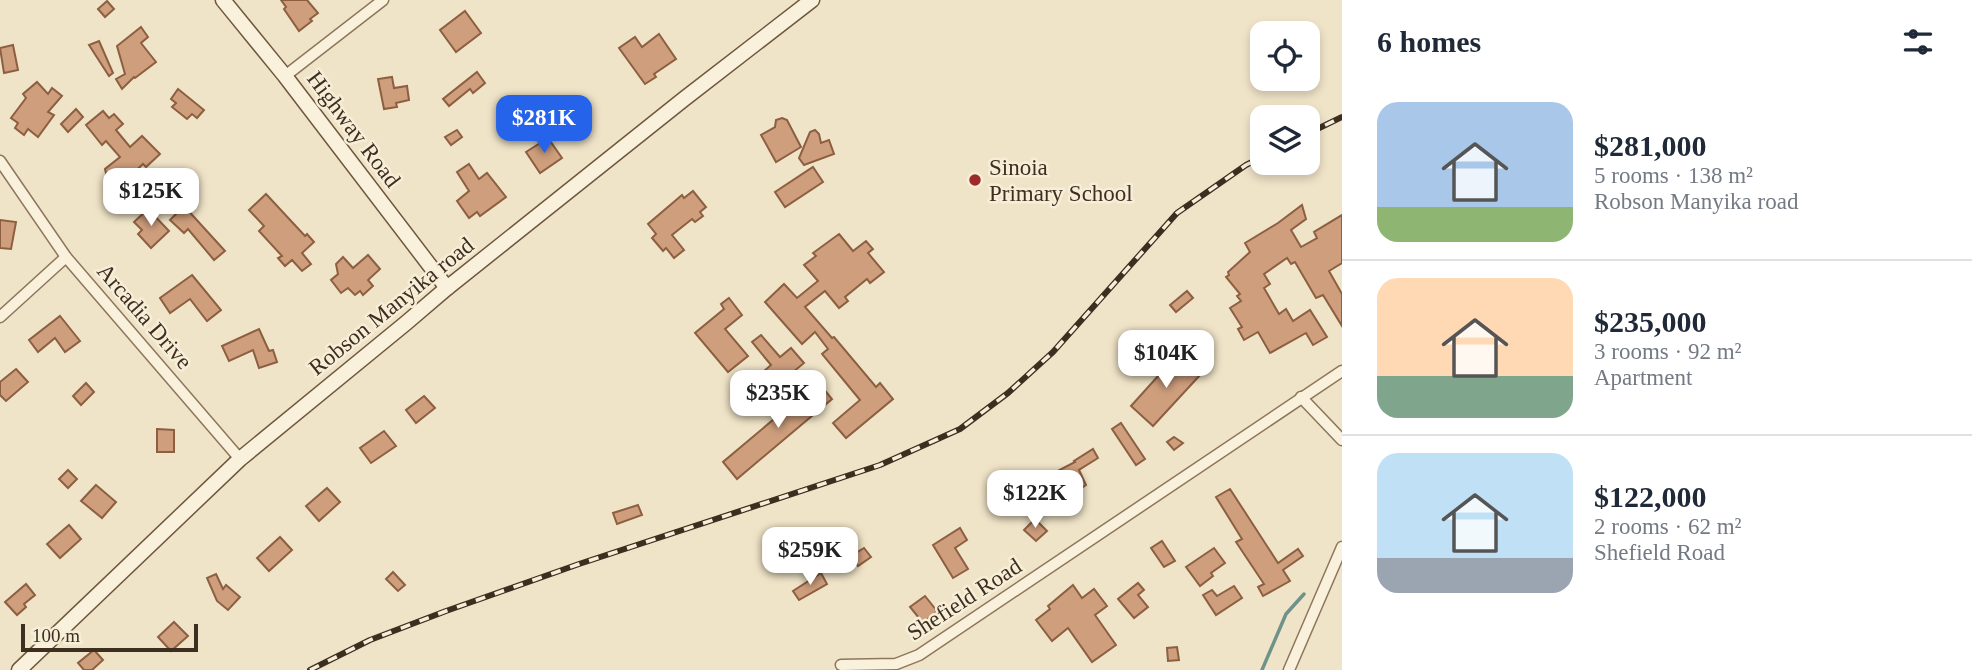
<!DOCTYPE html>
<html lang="en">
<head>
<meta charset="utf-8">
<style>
  body { margin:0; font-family:"Times New Roman",serif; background:#f2f2f3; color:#1f2937; height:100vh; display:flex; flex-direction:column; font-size:26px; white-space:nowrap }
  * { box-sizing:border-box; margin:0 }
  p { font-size:23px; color:#747a83 }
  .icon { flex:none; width:38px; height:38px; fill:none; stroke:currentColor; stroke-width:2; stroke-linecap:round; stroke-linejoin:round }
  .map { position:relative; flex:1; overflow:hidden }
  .details { display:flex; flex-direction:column; background:#fff; width:630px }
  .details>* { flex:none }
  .controls { position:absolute; left:1250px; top:21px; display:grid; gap:14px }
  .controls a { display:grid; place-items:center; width:70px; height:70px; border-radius:14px; background:#fff; box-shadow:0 4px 10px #0003; font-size:35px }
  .scale { position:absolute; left:21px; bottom:18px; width:177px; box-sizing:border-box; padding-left:7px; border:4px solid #3d2e20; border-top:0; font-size:19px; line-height:24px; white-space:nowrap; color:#3d2e20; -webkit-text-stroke:5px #f7eed8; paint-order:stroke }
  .price { position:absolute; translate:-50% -60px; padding:0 16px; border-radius:14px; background:#fff; color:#222; font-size:23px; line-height:46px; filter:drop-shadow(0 2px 4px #0008) }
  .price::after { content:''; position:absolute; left:50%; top:42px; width:21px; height:16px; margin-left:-10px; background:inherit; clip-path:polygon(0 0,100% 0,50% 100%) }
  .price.active { background:#2563eb; color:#fff }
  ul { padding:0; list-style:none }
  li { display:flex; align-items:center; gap:21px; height:175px; padding:0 35px }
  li+li { border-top:2px solid #e0e1e3 }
  li span { display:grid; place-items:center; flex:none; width:196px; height:140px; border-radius:21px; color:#555 }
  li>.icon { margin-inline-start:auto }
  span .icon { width:84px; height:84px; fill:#fffc; stroke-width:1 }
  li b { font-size:30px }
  h2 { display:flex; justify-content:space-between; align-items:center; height:84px; padding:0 35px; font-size:30px }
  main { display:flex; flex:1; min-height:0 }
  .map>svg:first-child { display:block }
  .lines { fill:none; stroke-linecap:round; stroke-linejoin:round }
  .stream { stroke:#6f938a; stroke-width:3.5 }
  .building { fill:#cf9f7d; stroke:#8d5f41; stroke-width:2 }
  .street-casing { stroke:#8d765c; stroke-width:13 }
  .secondary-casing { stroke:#6f573f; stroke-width:17 }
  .street { stroke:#faf1dc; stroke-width:10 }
  .secondary { stroke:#faf1dc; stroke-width:14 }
  .rail-casing { stroke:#3d2e20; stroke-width:6 }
  .rail { stroke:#f7eed8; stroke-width:3.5; stroke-dasharray:10; stroke-linecap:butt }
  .poi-dot { fill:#9e2a2b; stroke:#f7eed8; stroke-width:2.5 }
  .labels { text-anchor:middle; stroke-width:5; stroke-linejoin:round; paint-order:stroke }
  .street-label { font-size:23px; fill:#3d2e20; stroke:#f7eed8 }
  .poi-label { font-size:23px; fill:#3d2e20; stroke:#f7eed8; text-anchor:start }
</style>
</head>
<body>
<main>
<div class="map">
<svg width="1342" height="670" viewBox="0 0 1342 670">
  <rect width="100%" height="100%" fill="#f0e4c8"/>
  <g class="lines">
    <path class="stream" d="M 1262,670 L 1286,614 L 1304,594"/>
  </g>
  <g class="building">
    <path d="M 281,0 L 307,0 L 318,13 L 310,19 L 312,21 L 299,31 L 284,9 L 286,7 Z"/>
    <path d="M 107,1 L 114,9 L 105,17 L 98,9 Z"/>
    <path d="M 465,11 L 481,33 L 456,52 L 440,30 Z"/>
    <path d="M 141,27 L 148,37 L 141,43 L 156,62 L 135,78 L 134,77 L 122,89 L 116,79 L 125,74 L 117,46 Z"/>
    <path d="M 659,34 L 676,59 L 654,74 L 656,77 L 645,84 L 619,48 L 635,37 L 642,47 Z"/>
    <path d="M 99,41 L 113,73 L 109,76 L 89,45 Z"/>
    <path d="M 13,45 L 18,70 L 4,73 L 0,48 Z"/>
    <path d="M 477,72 L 485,83 L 473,93 L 470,89 L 449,106 L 443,99 Z"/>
    <path d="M 392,77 L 394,88 L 407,86 L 409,100 L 396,103 L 397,107 L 384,109 L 378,79 Z"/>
    <path d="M 37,82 L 48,94 L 52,88 L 62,96 L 48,112 L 54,115 L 38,137 L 28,129 L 24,135 L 15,128 L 18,123 L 11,118 L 26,98 L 23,94 Z"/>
    <path d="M 178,89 L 204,110 L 197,118 L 192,114 L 187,119 L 172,107 L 176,103 L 171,99 Z"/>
    <path d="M 76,109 L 83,117 L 68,132 L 61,124 Z"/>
    <path d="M 103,111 L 109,118 L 114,114 L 123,124 L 116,130 L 130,147 L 142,136 L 160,154 L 146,167 L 143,164 L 122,184 L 109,187 L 105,169 L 120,157 L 106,141 L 102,145 L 86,125 Z"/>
    <path d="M 782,118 L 787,120 L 801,147 L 776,162 L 761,135 L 775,127 L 776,120 Z"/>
    <path d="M 457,130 L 462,137 L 451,145 L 445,137 Z"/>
    <path d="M 815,130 L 819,134 L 821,143 L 829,140 L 834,154 L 804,165 L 799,158 L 810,132 Z"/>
    <path d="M 548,138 L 562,158 L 540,173 L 526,152 Z"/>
    <path d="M 469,164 L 479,179 L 487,173 L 506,197 L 480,216 L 477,212 L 469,218 L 457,201 L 469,191 L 457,172 Z"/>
    <path d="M 813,167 L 823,182 L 785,207 L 775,192 Z"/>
    <path d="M 693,191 L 706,207 L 700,212 L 703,216 L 695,222 L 692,219 L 672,235 L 684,250 L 674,258 L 666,248 L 663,251 L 652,238 L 656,234 L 648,224 L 682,195 L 684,198 Z"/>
    <path d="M 266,194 L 305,236 L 307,234 L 314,242 L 302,253 L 311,264 L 302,271 L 292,260 L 285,266 L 278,258 L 282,256 L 259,231 L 264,226 L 249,210 Z"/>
    <path d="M 1302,205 L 1306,219 L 1291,230 L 1301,247 L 1317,238 L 1314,232 L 1342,215 L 1342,263 L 1329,271 L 1342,294 L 1342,326 L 1323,295 L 1316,298 L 1295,262 L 1291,264 L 1287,258 L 1264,274 L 1270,284 L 1264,288 L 1279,314 L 1286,309 L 1293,321 L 1310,310 L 1327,337 L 1313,345 L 1306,333 L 1270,353 L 1258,332 L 1244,340 L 1238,329 L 1242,327 L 1230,308 L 1241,301 L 1237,296 L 1240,294 L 1226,277 L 1229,275 L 1228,272 L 1250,252 L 1245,243 L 1278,223 Z"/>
    <path d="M 184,206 L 225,251 L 214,260 L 188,229 L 184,233 L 170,220 Z"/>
    <path d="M 148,209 L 169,231 L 151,248 L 138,234 L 142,230 L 134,222 Z"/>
    <path d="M 0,220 L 16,222 L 11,249 L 0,248 Z"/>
    <path d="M 839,234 L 853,251 L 866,241 L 873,249 L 868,253 L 884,272 L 870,283 L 867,279 L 845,297 L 848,301 L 839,308 L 825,291 L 805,307 L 832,338 L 834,337 L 876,387 L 880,383 L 893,399 L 846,438 L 833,423 L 860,400 L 822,354 L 828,349 L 815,332 L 802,344 L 765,302 L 784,284 L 797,298 L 818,281 L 804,265 L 816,256 L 813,253 Z"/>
    <path d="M 368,255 L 380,269 L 368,280 L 373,286 L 363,295 L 360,291 L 355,295 L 348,288 L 341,293 L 331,280 L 338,274 L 336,264 L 343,257 L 353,268 Z"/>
    <path d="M 192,275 L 221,310 L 207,321 L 190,299 L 170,313 L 160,298 Z"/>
    <path d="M 1187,291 L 1193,298 L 1176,312 L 1170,305 Z"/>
    <path d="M 729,298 L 742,315 L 725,329 L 748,356 L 728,372 L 695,333 L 724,309 L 721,304 Z"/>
    <path d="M 60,316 L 80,341 L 65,352 L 55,338 L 38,352 L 29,340 Z"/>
    <path d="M 259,329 L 269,351 L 273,350 L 277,362 L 259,368 L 253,350 L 229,361 L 222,346 Z"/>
    <path d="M 761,335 L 780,357 L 791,348 L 804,363 L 758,401 L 746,387 L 771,365 L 752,342 Z"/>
    <path d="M 1178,354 L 1201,374 L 1153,426 L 1131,406 Z"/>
    <path d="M 16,369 L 28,382 L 6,401 L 0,395 L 0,382 Z"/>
    <path d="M 818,382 L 832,399 L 737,479 L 723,462 Z"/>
    <path d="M 86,383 L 94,392 L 81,405 L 73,396 Z"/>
    <path d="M 424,396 L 435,408 L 416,423 L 406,410 Z"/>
    <path d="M 1121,423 L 1145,459 L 1136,465 L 1112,429 Z"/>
    <path d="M 157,429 L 174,430 L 174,452 L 157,452 Z"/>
    <path d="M 384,431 L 396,446 L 371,463 L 360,448 Z"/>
    <path d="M 1174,437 L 1183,443 L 1174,450 L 1167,442 Z"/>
    <path d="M 1093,449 L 1098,458 L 1079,470 L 1086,485 L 1069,497 L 1067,493 L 1061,497 L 1046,477 L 1075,462 L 1074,461 Z"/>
    <path d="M 68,470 L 77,479 L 68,488 L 59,479 Z"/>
    <path d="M 96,485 L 116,502 L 102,518 L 81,501 Z"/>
    <path d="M 327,488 L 340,502 L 319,521 L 306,506 Z"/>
    <path d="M 1230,489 L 1278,563 L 1298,549 L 1303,556 L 1283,570 L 1290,581 L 1263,596 L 1258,587 L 1264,584 L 1236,542 L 1242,539 L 1216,497 Z"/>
    <path d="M 638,505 L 642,515 L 617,524 L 613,513 Z"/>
    <path d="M 1035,519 L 1047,531 L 1036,541 L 1024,530 Z"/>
    <path d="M 69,525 L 81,539 L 60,558 L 47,544 Z"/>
    <path d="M 960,528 L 967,540 L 955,548 L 968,569 L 953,578 L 933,545 Z"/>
    <path d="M 280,537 L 292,550 L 269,571 L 257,558 Z"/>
    <path d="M 1162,541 L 1175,561 L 1164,567 L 1151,548 Z"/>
    <path d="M 864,548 L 871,557 L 858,566 L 851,556 Z"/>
    <path d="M 1214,548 L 1225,563 L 1211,573 L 1213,576 L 1200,586 L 1186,567 Z"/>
    <path d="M 393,572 L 405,585 L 398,591 L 386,579 Z"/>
    <path d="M 821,573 L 827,584 L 799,600 L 793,591 Z"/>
    <path d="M 216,574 L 223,589 L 226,585 L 240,597 L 228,610 L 217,601 L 207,578 Z"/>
    <path d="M 1138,583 L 1144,590 L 1138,595 L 1148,607 L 1134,618 L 1118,599 Z"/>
    <path d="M 26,584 L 35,595 L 24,604 L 26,607 L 17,615 L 5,602 Z"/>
    <path d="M 1073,585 L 1082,598 L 1094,589 L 1107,606 L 1095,615 L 1116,645 L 1092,662 L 1068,628 L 1052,641 L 1036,620 L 1050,609 L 1048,606 Z"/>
    <path d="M 1234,586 L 1242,598 L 1216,615 L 1203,595 L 1212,590 L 1217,596 Z"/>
    <path d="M 925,596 L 937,611 L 923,623 L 910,607 Z"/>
    <path d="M 174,622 L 188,636 L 171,651 L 158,637 Z"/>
    <path d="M 1177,647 L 1179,660 L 1168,661 L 1167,648 Z"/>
    <path d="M 94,650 L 103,660 L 92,670 L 84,670 L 78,663 Z"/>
  </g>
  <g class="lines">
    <g class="street-casing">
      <g id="street">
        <path d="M 285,76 L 383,0"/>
        <path d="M 0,161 L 66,257 L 240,459"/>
        <path d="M 0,317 L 66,257"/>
        <path d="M 1301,397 L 1342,440"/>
        <path d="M 841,665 L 896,664 L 919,655 L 1342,371"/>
        <path d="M 1289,670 L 1342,547"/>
      </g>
    </g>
    <g class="secondary-casing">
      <g id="secondary">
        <path d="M 223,0 L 285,76 L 447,288"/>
        <path d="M 19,670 L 240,459 L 406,323 L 447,288 L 684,99 L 812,0"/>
      </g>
    </g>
    <use href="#street" class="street"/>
    <use href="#secondary" class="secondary"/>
    <g class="rail-casing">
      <g id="rail">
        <path d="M 1307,134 L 1342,117"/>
        <path d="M 310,670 L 370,640 L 446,611 L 579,564 L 880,465 L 960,429 L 1008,393 L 1053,352 L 1177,213 L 1246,165 L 1262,157"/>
      </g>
    </g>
    <use href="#rail" class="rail"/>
  </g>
  <circle class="poi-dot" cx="975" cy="180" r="7"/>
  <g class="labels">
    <g class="street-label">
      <text transform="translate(354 129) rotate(53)" y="8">Highway Road</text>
      <text transform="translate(391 306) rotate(-39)" y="8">Robson Manyika road</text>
      <text transform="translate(145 316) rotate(49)" y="8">Arcadia Drive</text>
      <text transform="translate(964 599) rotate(-33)" y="8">Shefield Road</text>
    </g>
    <g class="poi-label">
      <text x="989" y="175">Sinoia<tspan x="989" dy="26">Primary School</tspan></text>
    </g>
  </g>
</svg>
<div class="controls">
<a><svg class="icon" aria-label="locate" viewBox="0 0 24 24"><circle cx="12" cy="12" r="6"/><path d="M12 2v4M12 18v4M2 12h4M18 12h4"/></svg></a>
<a><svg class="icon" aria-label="layers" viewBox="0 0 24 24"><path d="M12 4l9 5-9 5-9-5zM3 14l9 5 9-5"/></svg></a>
</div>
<div class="scale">100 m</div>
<b class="price active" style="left:544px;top:155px">$281K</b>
<b class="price" style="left:151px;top:228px">$125K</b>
<b class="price" style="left:1166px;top:390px">$104K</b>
<b class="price" style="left:778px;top:430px">$235K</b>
<b class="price" style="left:1035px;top:530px">$122K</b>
<b class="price" style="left:810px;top:587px">$259K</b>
</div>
<section class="details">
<h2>6 homes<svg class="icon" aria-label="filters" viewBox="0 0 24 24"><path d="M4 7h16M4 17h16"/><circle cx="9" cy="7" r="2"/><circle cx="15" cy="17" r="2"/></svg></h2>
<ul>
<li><span style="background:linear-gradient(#a9c7e8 75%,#8fb573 0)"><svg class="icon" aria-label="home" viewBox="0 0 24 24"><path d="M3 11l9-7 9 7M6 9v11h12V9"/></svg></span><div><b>$281,000</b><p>5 rooms · 138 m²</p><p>Robson Manyika road</p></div></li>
<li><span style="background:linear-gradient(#ffd9b3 70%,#7fa58c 0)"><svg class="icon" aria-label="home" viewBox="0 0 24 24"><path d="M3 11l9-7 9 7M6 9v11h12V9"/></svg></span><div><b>$235,000</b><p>3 rooms · 92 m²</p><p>Apartment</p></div></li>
<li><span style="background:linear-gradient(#bfe0f5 75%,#9aa5b1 0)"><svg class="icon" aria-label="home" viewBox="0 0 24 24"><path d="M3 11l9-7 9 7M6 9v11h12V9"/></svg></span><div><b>$122,000</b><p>2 rooms · 62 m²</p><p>Shefield Road</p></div></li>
</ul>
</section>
</main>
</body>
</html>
